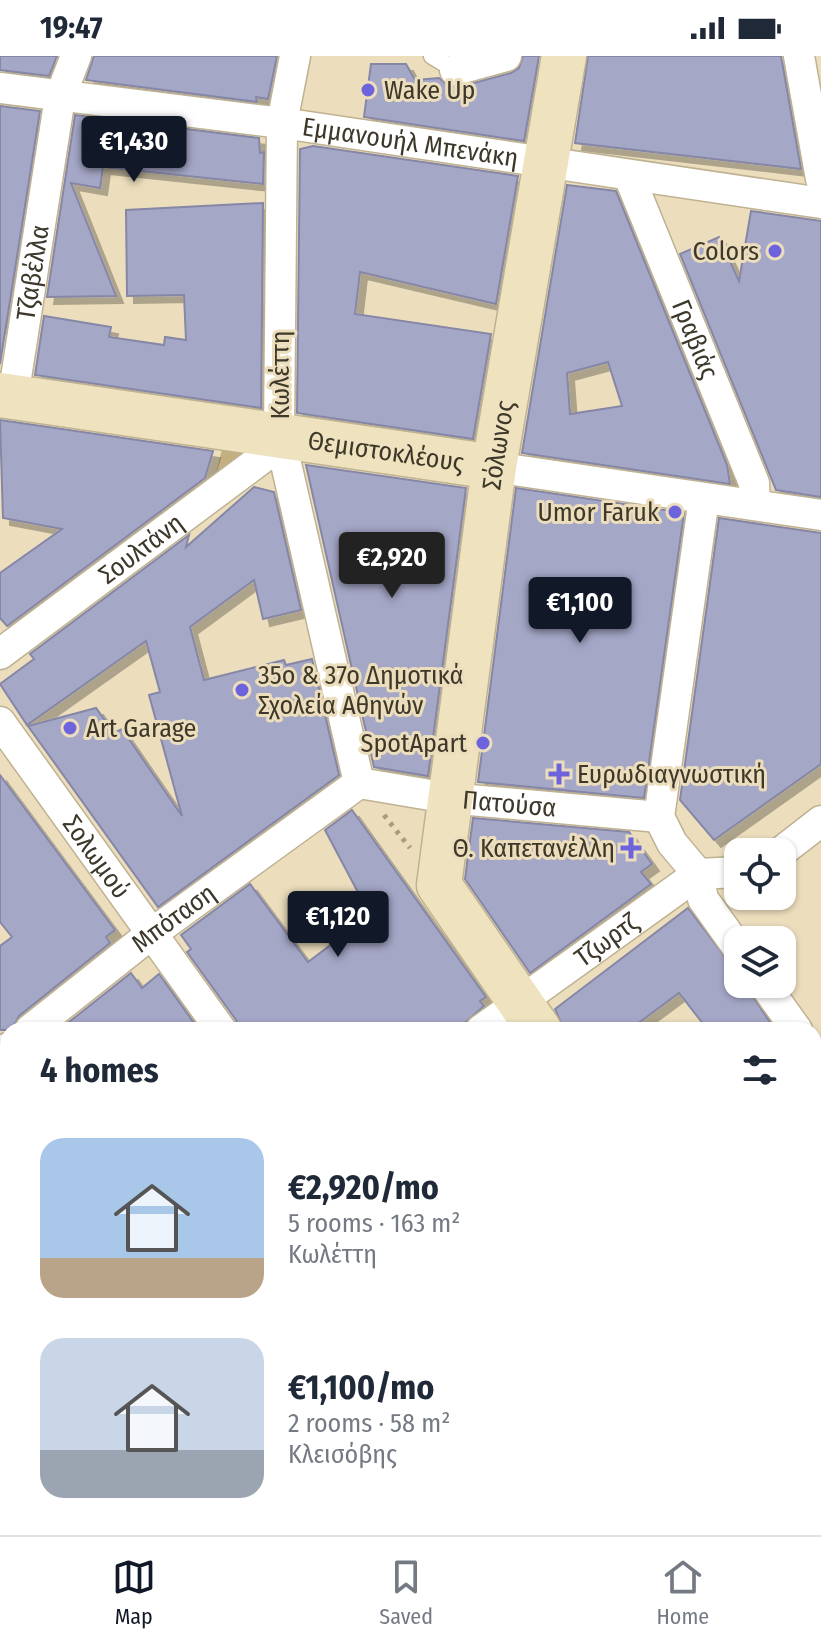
<!DOCTYPE html>
<html lang="en">
<head>
<meta charset="utf-8">
<style>
  body { margin:0; font-family:"Fira Sans Condensed",sans-serif; background:#f6f6f7; color:#1f2937; height:100vh; display:flex; flex-direction:column; font-size:30px; white-space:nowrap }
  * { box-sizing:border-box; margin:0 }
  p { font-size:26px; color:#747a83 }
  .icon { flex:none; width:44px; height:44px; fill:none; stroke:currentColor; stroke-width:2; stroke-linecap:round; stroke-linejoin:round }
  .map { position:relative; flex:1; overflow:hidden }
  .side { position:absolute; left:0px; top:966px; width:822px; height:514px; display:flex; flex-direction:column; background:#fff; border-radius:24px 24px 0 0; box-shadow:0 2px 6px #0004 }
  .side>* { flex:none }
  .fabs { position:absolute; left:724px; top:782px; display:grid; gap:16px }
  .fabs a { display:grid; place-items:center; width:72px; height:72px; border-radius:16px; background:#fff; box-shadow:0 2px 6px #0004; font-size:40px }
  .price { position:absolute; translate:-50% -68px; padding:0 18px; border-radius:8px; background:#111827; color:#fff; font-size:26px; line-height:52px; filter:drop-shadow(0 2px 4px #0008) }
  .price::after { content:''; position:absolute; left:50%; top:48px; width:24px; height:18px; margin-left:-12px; background:inherit; clip-path:polygon(0 0,100% 0,50% 100%) }
  .price.active { background:#222; color:#fff }
  ul { padding:0; list-style:none }
  li { display:flex; align-items:center; gap:24px; height:200px; padding:0 40px }
  li span { display:grid; place-items:center; flex:none; width:224px; height:160px; border-radius:24px; color:#555 }
  li>.icon { margin-inline-start:auto }
  span .icon { width:96px; height:96px; fill:#fffc; stroke-width:1 }
  li b { font-size:34px }
  h2 { display:flex; justify-content:space-between; align-items:center; height:96px; padding:0 40px; font-size:34px }
  .status { display:flex; justify-content:space-between; align-items:center; height:56px; padding:0 40px; background:#fff; direction:ltr }
  .status svg { height:22px; fill:currentColor }
  .tabs { display:flex; justify-content:space-around; align-items:center; height:112px; border-top:2px solid #e0e1e3; background:#fff; font-size:22px; color:#747a83 }
  .tabs a { display:grid; justify-items:center; gap:4px }
  .tabs .active { color:#111827 }
  .map>svg:first-child { display:block }
  .green { fill:#c3af7f }
  .building { fill:#a5a7c7; stroke:#8687a6; stroke-width:2; fill-rule:evenodd; filter:url(#shadow) }
  .lines { fill:none; stroke-linecap:round; stroke-linejoin:round }
  .lane-casing { stroke:#bfb292; stroke-width:19 }
  .street-casing { stroke:#bfb292; stroke-width:33 }
  .secondary-casing { stroke:#bfb292; stroke-width:47 }
  .path { stroke:#a79d83; stroke-width:5; stroke-dasharray:4 6; stroke-linecap:butt }
  .lane { stroke:#fff; stroke-width:16 }
  .street { stroke:#fff; stroke-width:30 }
  .secondary { stroke:#eee2bf; stroke-width:44 }
  .poi-dot { fill:#6d63dd; stroke:#ecdebd; stroke-width:3 }
  .labels { text-anchor:middle; stroke-width:6; stroke-linejoin:round; paint-order:stroke }
  .poi-label { font-size:26px; fill:#3d382a; stroke:#ecdebd; text-anchor:start }
  .street-label { font-size:26px; fill:#3d382a; stroke:#ecdebd }
</style>
</head>
<body>
<div class="status"><b>19:47</b><svg viewBox="0 0 49 12"><path d="M0 12V9h3v3zM5 12V6h3v6zM10 12V3h3v9zM15 12V0h3v12zM26 1h20v11H26zM47 4h2v5h-2z"/></svg></div>
<div class="map">
<svg width="821" height="1479" viewBox="0 0 821 1479">
  <defs>
    <filter id="shadow"><feDropShadow dx="7" dy="7" stdDeviation="0" flood-color="#0004"/></filter>
  </defs>
  <rect width="100%" height="100%" fill="#ecdebd"/>
  <g class="green">
    <path d="M 223,389 L 259,394 L 213,430 Z"/>
    <path d="M 8,1282 L 8,1378 L 0,1378 L 0,1288 Z"/>
  </g>
  <g class="building">
    <path d="M 0,0 L 57,0 L 49,20 L 0,14 Z"/>
    <path d="M 94,0 L 277,0 L 268,43 L 256,41 L 257,46 L 86,24 Z"/>
    <path d="M 523,0 L 539,0 L 524,85 L 364,61 L 371,8 L 406,8 L 415,24 L 439,22 L 450,31 L 459,31 L 511,17 L 519,12 Z"/>
    <path d="M 588,0 L 781,0 L 801,113 L 575,87 Z"/>
    <path d="M 0,50 L 40,55 L 0,308 Z"/>
    <path d="M 75,59 L 259,82 L 260,97 L 264,96 L 263,128 L 103,111 L 100,132 L 71,127 L 116,240 L 47,241 Z"/>
    <path d="M 313,90 L 518,120 L 496,248 L 360,216 L 355,258 L 491,278 L 473,383 L 297,357 L 300,93 Z"/>
    <path d="M 567,129 L 616,135 L 727,409 L 730,428 L 522,397 ZM 608,306 L 622,350 L 570,358 L 567,317 Z"/>
    <path d="M 263,147 L 261,352 L 35,319 L 44,260 L 111,271 L 109,281 L 164,289 L 165,281 L 186,284 L 184,239 L 127,240 L 126,154 Z"/>
    <path d="M 751,155 L 821,165 L 821,441 L 776,434 L 680,198 L 719,181 L 739,225 Z"/>
    <path d="M 0,364 L 213,395 L 205,422 L 7,570 L 0,562 L 0,517 L 62,473 L 3,462 Z"/>
    <path d="M 306,409 L 466,432 L 428,720 L 374,711 Z"/>
    <path d="M 254,431 L 274,436 L 301,554 L 263,563 L 254,524 L 190,571 L 204,624 L 284,604 L 286,609 L 312,603 L 339,719 L 158,851 L 28,670 L 96,652 L 114,677 L 122,673 L 182,760 L 149,639 L 160,636 L 146,585 L 27,669 L 0,628 L 34,603 L 30,598 L 189,479 L 186,491 Z"/>
    <path d="M 516,432 L 684,457 L 644,742 L 478,726 Z"/>
    <path d="M 719,462 L 821,477 L 821,708 L 714,784 L 680,744 Z"/>
    <path d="M 0,719 L 115,874 L 106,881 L 110,887 L 19,960 L 12,974 L 0,974 L 0,890 L 12,881 L 0,866 Z"/>
    <path d="M 352,754 L 486,941 L 480,945 L 484,950 L 457,974 L 239,974 L 236,964 L 187,896 L 191,893 L 181,879 L 250,828 L 308,906 L 370,859 L 325,774 Z"/>
    <path d="M 473,762 L 629,776 L 652,808 L 641,816 L 651,828 L 530,917 L 465,823 Z"/>
    <path d="M 688,852 L 738,918 L 738,928 L 745,928 L 775,974 L 708,974 L 679,937 L 629,974 L 564,974 L 555,953 Z"/>
    <path d="M 131,917 L 142,932 L 159,918 L 199,974 L 59,974 Z"/>
  </g>
  <g class="lines">
    <g class="lane-casing">
      <path id="lane" d="M 432,0 L 455,14"/>
    </g>
    <g class="street-casing">
      <g id="street">
        <path d="M 295,0 L 282,67 L 279,377 L 359,727"/>
        <path d="M 799,0 L 821,123"/>
        <path d="M 455,14 L 506,0"/>
        <path id="s1" d="M 0,32 L 282,67 L 821,147"/>
        <path id="s2" d="M 629,120 L 754,427 L 755,449"/>
        <path id="s3" d="M 13,341 L 60,41 L 76,0"/>
        <path d="M 494,411 L 821,459"/>
        <path id="s4" d="M 0,598 L 281,388"/>
        <path id="s5" d="M 0,666 L 221,974"/>
        <path id="s6" d="M 359,727 L 448,742 L 659,761"/>
        <path d="M 659,761 L 704,442"/>
        <path d="M 659,761 L 672,787 L 698,818 L 703,843 L 738,892"/>
        <path d="M 781,796 L 821,765"/>
        <path d="M 764,928 L 797,974"/>
        <path id="s7" d="M 30,974 L 151,878 L 359,727"/>
        <path id="s8" d="M 481,974 L 698,818 L 738,816"/>
        <path d="M 0,998 L 8,992"/>
        <path d="M 814,998 L 821,1008"/>
        <path d="M 814,1107 L 821,1101"/>
        <path d="M 593,1472 L 599,1479"/>
        <path d="M 324,1479 L 333,1472"/>
      </g>
    </g>
    <g class="secondary-casing">
      <g id="secondary">
        <path id="s9" d="M 0,339 L 494,411"/>
        <path id="s10" d="M 539,974 L 439,829 L 494,411 L 564,0"/>
        <path d="M 0,1087 L 8,1097"/>
        <path d="M 814,1351 L 821,1360"/>
        <path d="M 293,1472 L 298,1479"/>
      </g>
    </g>
    <g class="path">
      <path d="M 384,759 L 410,792"/>
      <path d="M 0,1391 L 8,1389"/>
      <path d="M 188,1472 L 193,1479"/>
    </g>
    <use href="#lane" class="lane"/>
    <use href="#street" class="street"/>
    <use href="#secondary" class="secondary"/>
  </g>
  <g class="poi-dot">
    <circle cx="368" cy="34" r="8"/>
    <circle cx="775" cy="195" r="8"/>
    <circle cx="675" cy="456" r="8"/>
    <circle cx="242" cy="634" r="8"/>
    <circle cx="70" cy="672" r="8"/>
    <circle cx="483" cy="687" r="8"/>
    <path d="M555 706h8v8h8v8h-8v8h-8v-8h-8v-8h8z"/>
    <path d="M627 780h8v8h8v8h-8v8h-8v-8h-8v-8h8z"/>
  </g>
  <g class="labels">
    <g class="poi-label">
      <text x="384" y="43">Wake Up</text>
      <text x="759" y="204" text-anchor="end">Colors</text>
      <text x="659" y="465" text-anchor="end">Umor Faruk</text>
      <text x="258" y="628">35ο &amp; 37ο Δημοτικά<tspan x="258" dy="30">Σχολεία Αθηνών</tspan></text>
      <text x="86" y="681">Art Garage</text>
      <text x="467" y="696" text-anchor="end">SpotApart</text>
      <text x="577" y="727">Ευρωδιαγνωστική</text>
      <text x="615" y="801" text-anchor="end">Θ. Καπετανέλλη</text>
    </g>
    <g class="street-label">
      <text dy="9" stroke="none"><textPath href="#s1" startOffset="414">Εμμανουήλ Μπενάκη</textPath></text>
      <text dy="9" stroke="none"><textPath href="#s3" startOffset="126">Τζαβέλλα</textPath></text>
      <text dy="9" stroke="none"><textPath href="#s2" startOffset="176">Γραβιάς</textPath></text>
      <text transform="translate(280 319) rotate(-90)" y="9">Κωλέττη</text>
      <text dy="9" stroke="none"><textPath href="#s10" startOffset="620">Σόλωνος</textPath></text>
      <text dy="9" stroke="none"><textPath href="#s9" startOffset="390">Θεμιστοκλέους</textPath></text>
      <text dy="9" stroke="none"><textPath href="#s4" startOffset="176">Σουλτάνη</textPath></text>
      <text dy="9" stroke="none"><textPath href="#s6" startOffset="152">Πατούσα</textPath></text>
      <text dy="9" stroke="none"><textPath href="#s5" startOffset="166">Σολωμού</textPath></text>
      <text dy="9" stroke="none"><textPath href="#s7" startOffset="182">Μπόταση</textPath></text>
      <text dy="9" stroke="none"><textPath href="#s8" startOffset="154">Τζωρτζ</textPath></text>
    </g>
  </g>
</svg>
<div class="fabs">
<a><svg class="icon" aria-label="locate" viewBox="0 0 24 24"><circle cx="12" cy="12" r="6"/><path d="M12 2v4M12 18v4M2 12h4M18 12h4"/></svg></a>
<a><svg class="icon" aria-label="layers" viewBox="0 0 24 24"><path d="M12 4l9 5-9 5-9-5zM3 14l9 5 9-5"/></svg></a>
</div>
<b class="price" style="left:134px;top:128px">€1,430</b>
<b class="price active" style="left:392px;top:544px">€2,920</b>
<b class="price" style="left:580px;top:589px">€1,100</b>
<b class="price" style="left:338px;top:903px">€1,120</b>
<section class="side">
<h2>4 homes<svg class="icon" aria-label="filters" viewBox="0 0 24 24"><path d="M4 7h16M4 17h16"/><circle cx="9" cy="7" r="2"/><circle cx="15" cy="17" r="2"/></svg></h2>
<ul>
<li><span style="background:linear-gradient(#a9c7e8 75%,#b9a48a 0)"><svg class="icon" aria-label="home" viewBox="0 0 24 24"><path d="M3 11l9-7 9 7M6 9v11h12V9"/></svg></span><div><b>€2,920/mo</b><p>5 rooms · 163 m²</p><p>Κωλέττη</p></div></li>
<li><span style="background:linear-gradient(#c9d6e8 70%,#9aa5b1 0)"><svg class="icon" aria-label="home" viewBox="0 0 24 24"><path d="M3 11l9-7 9 7M6 9v11h12V9"/></svg></span><div><b>€1,100/mo</b><p>2 rooms · 58 m²</p><p>Κλεισόβης</p></div></li>
</ul>
</section>
</div>
<nav class="tabs">
<a class="active"><svg class="icon" aria-label="map" viewBox="0 0 24 24"><path d="M3 6l6-2 6 2 6-2v14l-6 2-6-2-6 2zM9 4v14M15 6v14"/></svg>Map</a>
<a><svg class="icon" aria-label="saved" viewBox="0 0 24 24"><path d="M7 4h10v16l-5-4-5 4z"/></svg>Saved</a>
<a><svg class="icon" aria-label="home" viewBox="0 0 24 24"><path d="M3 11l9-7 9 7M6 9v11h12V9"/></svg>Home</a>
</nav>
</body>
</html>
